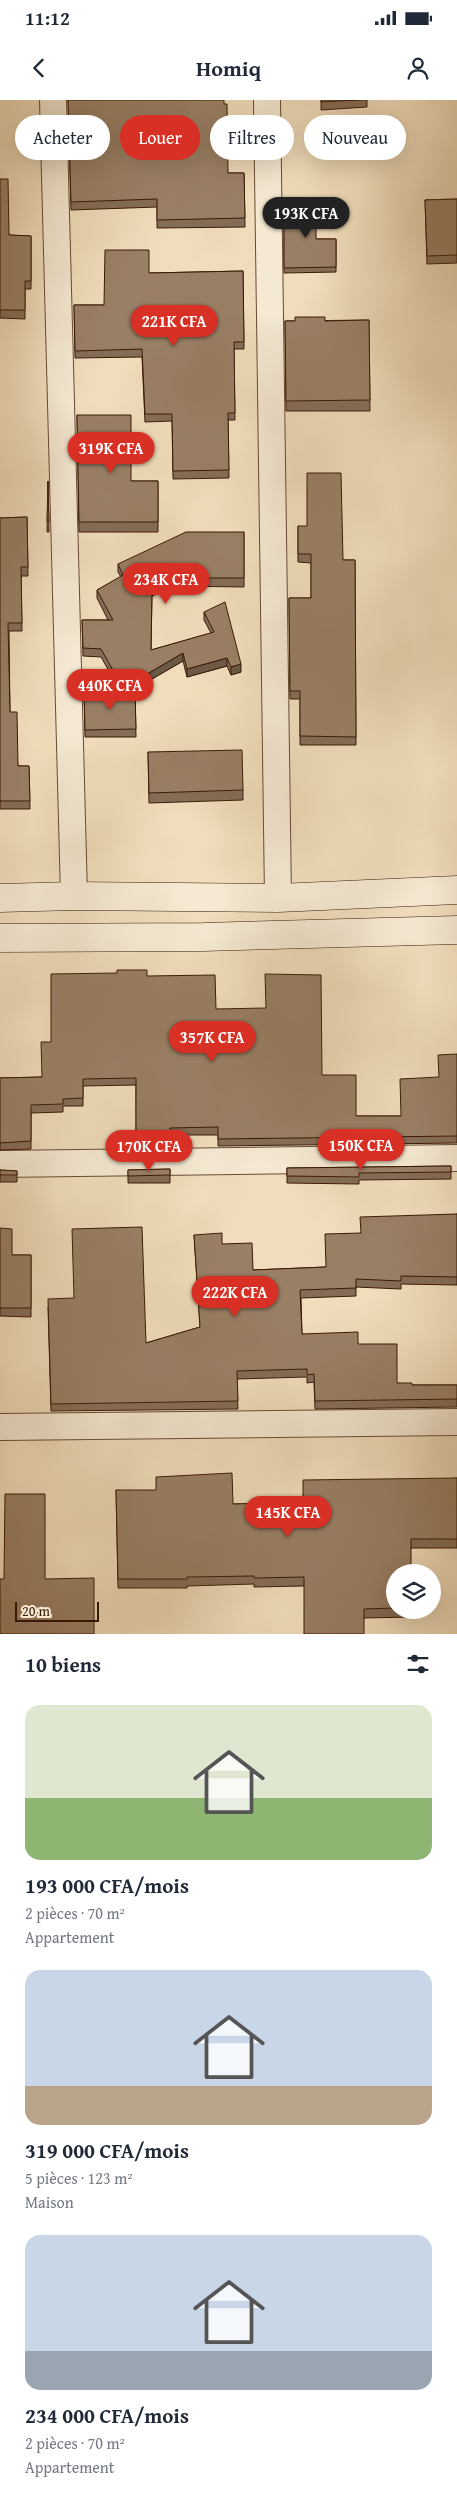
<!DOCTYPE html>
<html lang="fr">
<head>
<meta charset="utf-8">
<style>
  body { margin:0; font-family:"Gentium Book Plus",serif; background:#f2f2f3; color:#1f2937; height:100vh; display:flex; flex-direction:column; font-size:19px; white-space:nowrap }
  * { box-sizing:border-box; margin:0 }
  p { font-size:16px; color:#747a83 }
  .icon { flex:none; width:28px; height:28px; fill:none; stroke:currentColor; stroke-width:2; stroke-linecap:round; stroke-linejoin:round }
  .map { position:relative; height:1534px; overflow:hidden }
  .details { display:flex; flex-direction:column; background:#fff; flex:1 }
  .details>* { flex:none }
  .top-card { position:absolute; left:15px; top:15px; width:428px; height:45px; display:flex; gap:10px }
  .tools { position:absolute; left:386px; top:1464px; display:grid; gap:10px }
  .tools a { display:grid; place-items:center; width:55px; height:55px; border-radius:50%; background:#fff; box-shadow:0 5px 20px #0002; font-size:25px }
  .scale { position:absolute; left:15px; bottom:12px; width:84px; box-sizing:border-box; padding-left:5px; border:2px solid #3a1a07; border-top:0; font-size:14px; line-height:18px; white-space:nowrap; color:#3a1a07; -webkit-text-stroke:4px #f5e9d3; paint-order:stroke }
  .price { position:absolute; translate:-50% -42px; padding:0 11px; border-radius:18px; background:#d93025; color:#fff; font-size:16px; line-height:32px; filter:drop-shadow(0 1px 2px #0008) }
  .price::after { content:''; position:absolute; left:50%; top:30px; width:15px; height:11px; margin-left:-8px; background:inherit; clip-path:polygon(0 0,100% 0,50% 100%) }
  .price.current { background:#222; color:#fff }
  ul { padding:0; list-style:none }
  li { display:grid; align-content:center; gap:10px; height:265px; padding:0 25px }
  li span { display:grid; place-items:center; height:155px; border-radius:15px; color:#555 }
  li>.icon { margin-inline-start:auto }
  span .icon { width:90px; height:90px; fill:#fffc; stroke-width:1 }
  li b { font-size:21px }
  h2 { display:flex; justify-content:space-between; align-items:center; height:60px; padding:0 25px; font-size:21px }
  .pill { padding:0 18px; border-radius:22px; background:#fff; box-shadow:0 5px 20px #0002; font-size:18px; line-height:45px }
  .pill.current { background:#d93025; color:#fff }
  .status { display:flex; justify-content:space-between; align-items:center; height:35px; padding:0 25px; background:#fff; direction:ltr }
  .status svg { height:14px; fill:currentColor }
  header { display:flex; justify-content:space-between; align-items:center; height:65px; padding:0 25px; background:#fff; font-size:22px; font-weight:700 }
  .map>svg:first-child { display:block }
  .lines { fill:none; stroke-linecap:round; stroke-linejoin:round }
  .minor-casing { stroke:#684b34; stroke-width:28 }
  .secondary-casing { stroke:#3a1a07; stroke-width:29 }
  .minor { stroke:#f5e9d3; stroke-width:26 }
  .secondary { stroke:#f5e9d3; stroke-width:28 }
  .wall { fill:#846d57; stroke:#3a1a07 }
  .shaded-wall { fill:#6b5947; stroke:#3a1a07 }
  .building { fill:#997f65; stroke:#3a1a07 }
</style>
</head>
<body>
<div class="status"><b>11:12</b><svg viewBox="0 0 49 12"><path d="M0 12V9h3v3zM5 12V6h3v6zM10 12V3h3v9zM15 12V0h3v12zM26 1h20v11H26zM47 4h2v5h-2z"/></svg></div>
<header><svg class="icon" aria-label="back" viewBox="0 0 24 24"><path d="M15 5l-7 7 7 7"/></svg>Homiq<svg class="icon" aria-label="person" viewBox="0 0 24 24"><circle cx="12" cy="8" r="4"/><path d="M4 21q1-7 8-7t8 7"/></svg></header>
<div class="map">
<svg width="457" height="1534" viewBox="0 0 457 1534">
  <rect width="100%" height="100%" fill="#f0ddbb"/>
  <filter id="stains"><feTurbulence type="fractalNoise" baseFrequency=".004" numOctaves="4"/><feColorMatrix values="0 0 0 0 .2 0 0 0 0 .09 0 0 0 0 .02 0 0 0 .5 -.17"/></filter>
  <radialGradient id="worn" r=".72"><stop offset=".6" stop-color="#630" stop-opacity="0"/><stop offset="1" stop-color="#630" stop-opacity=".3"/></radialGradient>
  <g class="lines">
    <g class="minor-casing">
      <g id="minor">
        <path d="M 53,0 L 74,796"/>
        <path d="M 267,0 L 278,798"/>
        <path d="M 0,1064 L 457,1058"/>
        <path d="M 0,1327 L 457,1322"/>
      </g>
    </g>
    <g class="secondary-casing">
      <g id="secondary">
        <path d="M 0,798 L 74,796 L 278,798 L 457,790"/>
        <path d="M 0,838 L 203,837 L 457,830"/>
      </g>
    </g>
    <use href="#minor" class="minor"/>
    <use href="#secondary" class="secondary"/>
  </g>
  <g class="wall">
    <path d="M 68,0 L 228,73 L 244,73 L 245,127 L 157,128 L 157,107 L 71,110 Z"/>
    <path d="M 321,0 L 367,0 L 367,7 L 321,10 Z"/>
    <path d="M 0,79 L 9,135 L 31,136 L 31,189 L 25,189 L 25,219 L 0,218 Z"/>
    <path d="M 457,99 L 457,163 L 427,164 L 425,100 Z"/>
    <path d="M 284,103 L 316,139 L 336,139 L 336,172 L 284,173 Z"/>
    <path d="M 243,171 L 244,249 L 234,249 L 235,320 L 228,320 L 229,378 L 173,379 L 172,321 L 145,322 L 142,257 L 75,258 L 74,205 L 104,205 L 149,173 Z"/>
    <path d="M 369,220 L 370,311 L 286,311 L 285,221 Z"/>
    <path d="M 77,315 L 131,381 L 158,381 L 158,432 L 79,432 Z"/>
    <path d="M 48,381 L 49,432 L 47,432 Z"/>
    <path d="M 27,417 L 28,476 L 21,476 L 22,531 L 9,531 L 10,612 L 18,666 L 29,666 L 30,709 L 0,709 L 0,418 Z"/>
    <path d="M 298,426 L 343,460 L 355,460 L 356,645 L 300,645 L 300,599 L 290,599 L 289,498 L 311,498 L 311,463 L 298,462 Z"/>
    <path d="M 244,432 L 244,487 L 172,486 L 152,496 L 151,550 L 211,533 L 204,520 L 204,512 L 241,572 L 231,575 L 227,566 L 187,577 L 183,561 L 129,592 L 135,592 L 136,637 L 85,637 L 84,593 L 121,592 L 101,557 L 83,556 L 82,520 L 108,520 L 97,498 L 97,490 L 121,477 L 118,472 L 118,464 Z"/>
    <path d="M 148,652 L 243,690 L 243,700 L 149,703 Z"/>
    <path d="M 147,876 L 216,909 L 322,975 L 356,1016 L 401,1016 L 439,977 L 457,954 L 457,1043 L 218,1046 L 218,1035 L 170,1035 L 170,1047 L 136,1047 L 136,985 L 83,986 L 83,1006 L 63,1006 L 63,1012 L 31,1013 L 31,1049 L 0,1050 L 0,978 L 42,977 L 51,942 Z"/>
    <path d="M 451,1066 L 451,1079 L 359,1080 L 359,1084 L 287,1083 L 287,1068 Z"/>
    <path d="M 170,1069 L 170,1083 L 128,1083 L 128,1070 Z"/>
    <path d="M 0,1070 L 17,1071 L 17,1082 L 0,1082 Z"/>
    <path d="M 457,1114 L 457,1185 L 401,1184 L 401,1189 L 356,1187 L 356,1196 L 301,1198 L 302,1234 L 358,1244 L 397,1283 L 412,1285 L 457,1285 L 457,1307 L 315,1309 L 314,1282 L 307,1283 L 307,1277 L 237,1279 L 238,1309 L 51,1311 L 48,1207 L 146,1243 L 200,1227 L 194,1135 L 222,1144 L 253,1170 L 326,1167 L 360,1133 Z"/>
    <path d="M 0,1128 L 12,1155 L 31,1155 L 31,1217 L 0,1216 Z"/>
    <path d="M 457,1378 L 457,1448 L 411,1448 L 395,1472 L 395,1510 L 412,1510 L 412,1517 L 364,1518 L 304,1486 L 254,1487 L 254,1484 L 187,1486 L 187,1488 L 118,1488 L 116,1390 L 233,1404 L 280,1403 L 303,1397 Z"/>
  </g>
  <g class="shaded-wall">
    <path d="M 172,478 L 172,486 L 152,496 L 152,488 Z"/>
    <path d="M 183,553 L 183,561 L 123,596 L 123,588 Z"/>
    <path d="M 227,558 L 227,566 L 187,577 L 187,569 Z"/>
    <path d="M 241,564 L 241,572 L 231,575 L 231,567 Z"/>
  </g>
  <g class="building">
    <path d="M 68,0 L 224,0 L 224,4 L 227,4 L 228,73 L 244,73 L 245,118 L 157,120 L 157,99 L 71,102 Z"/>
    <path d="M 321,0 L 358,0 L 321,2 Z"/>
    <path d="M 0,79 L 8,79 L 9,135 L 31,136 L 31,181 L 25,181 L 25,210 L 0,210 Z"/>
    <path d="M 457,99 L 457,155 L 427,156 L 425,100 Z"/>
    <path d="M 284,103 L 316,103 L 316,139 L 336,139 L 336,167 L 284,168 Z"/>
    <path d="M 105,150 L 149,150 L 149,173 L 243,171 L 244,242 L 234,242 L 235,313 L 228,313 L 229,370 L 173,371 L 172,314 L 145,314 L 142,249 L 75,251 L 74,205 L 104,205 Z"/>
    <path d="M 295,217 L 325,217 L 325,221 L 369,220 L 370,300 L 286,301 L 285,221 L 295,221 Z"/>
    <path d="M 77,315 L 131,315 L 131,381 L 158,381 L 158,422 L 79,422 Z"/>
    <path d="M 307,373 L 341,373 L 343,460 L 355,460 L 356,637 L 300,636 L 300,591 L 290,591 L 289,498 L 311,498 L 311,454 L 298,454 L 298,426 L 307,426 Z"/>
    <path d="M 48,381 L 49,422 L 47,422 Z"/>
    <path d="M 27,417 L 28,467 L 21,467 L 22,523 L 8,523 L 10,612 L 17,612 L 18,666 L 29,666 L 30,701 L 0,701 L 0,418 Z"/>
    <path d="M 186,432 L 244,432 L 244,478 L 172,478 L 152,488 L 151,550 L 214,532 L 204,512 L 225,502 L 241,564 L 231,567 L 227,558 L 187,569 L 183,553 L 123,588 L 101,549 L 83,548 L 82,520 L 113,520 L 97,490 L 123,475 L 118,464 Z"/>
    <path d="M 135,592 L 136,629 L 85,630 L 84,593 Z"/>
    <path d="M 242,650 L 243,690 L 149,693 L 148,652 Z"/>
    <path d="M 117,870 L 147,870 L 147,876 L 215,875 L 216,909 L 266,908 L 265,874 L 321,875 L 322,975 L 356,975 L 356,1016 L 401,1016 L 400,979 L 439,977 L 438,955 L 457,954 L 457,1036 L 218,1039 L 218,1027 L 170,1028 L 170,1039 L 136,1040 L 136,978 L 83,979 L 83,998 L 63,999 L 63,1004 L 31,1005 L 31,1041 L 0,1043 L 0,978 L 42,977 L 41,942 L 51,942 L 51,874 L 117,873 Z"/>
    <path d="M 451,1066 L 451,1072 L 359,1073 L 359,1077 L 287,1076 L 287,1068 Z"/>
    <path d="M 170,1069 L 170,1075 L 128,1076 L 128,1070 Z"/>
    <path d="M 0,1070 L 17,1071 L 17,1075 L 0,1075 Z"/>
    <path d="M 457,1114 L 457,1177 L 401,1176 L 401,1181 L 356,1179 L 356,1188 L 300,1190 L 302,1234 L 358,1232 L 358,1244 L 397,1244 L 397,1283 L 412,1283 L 412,1285 L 457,1285 L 457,1299 L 315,1301 L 314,1274 L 307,1275 L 307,1269 L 237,1271 L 238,1301 L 51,1304 L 48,1199 L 74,1198 L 72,1129 L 142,1127 L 146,1243 L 200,1227 L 194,1135 L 222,1133 L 222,1144 L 252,1143 L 253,1170 L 326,1167 L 325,1134 L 361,1133 L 360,1117 Z"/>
    <path d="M 0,1128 L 12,1129 L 12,1155 L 31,1155 L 31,1208 L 0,1208 Z"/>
    <path d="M 232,1373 L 233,1404 L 280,1403 L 280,1398 L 303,1397 L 303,1380 L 457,1378 L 457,1439 L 411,1439 L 411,1472 L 395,1472 L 395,1508 L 364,1509 L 364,1534 L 304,1534 L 304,1477 L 254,1478 L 254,1476 L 187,1477 L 187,1479 L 118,1479 L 116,1390 L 156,1390 L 156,1377 Z"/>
    <path d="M 5,1394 L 45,1394 L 45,1479 L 94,1478 L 94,1534 L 0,1534 L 0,1479 L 4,1479 Z"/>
  </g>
  <rect width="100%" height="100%" filter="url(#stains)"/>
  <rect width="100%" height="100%" fill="url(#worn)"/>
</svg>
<div class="tools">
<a><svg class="icon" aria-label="layers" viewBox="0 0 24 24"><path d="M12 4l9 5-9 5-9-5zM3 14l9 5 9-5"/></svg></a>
</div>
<div class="scale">20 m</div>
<b class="price current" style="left:306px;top:139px">193K CFA</b>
<b class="price" style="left:174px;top:247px">221K CFA</b>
<b class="price" style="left:111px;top:374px">319K CFA</b>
<b class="price" style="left:166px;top:505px">234K CFA</b>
<b class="price" style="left:110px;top:611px">440K CFA</b>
<b class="price" style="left:212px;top:963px">357K CFA</b>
<b class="price" style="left:361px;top:1071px">150K CFA</b>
<b class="price" style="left:149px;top:1072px">170K CFA</b>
<b class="price" style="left:235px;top:1218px">222K CFA</b>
<b class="price" style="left:288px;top:1438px">145K CFA</b>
<div class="top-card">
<a class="pill">Acheter</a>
<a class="pill current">Louer</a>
<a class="pill">Filtres</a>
<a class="pill">Nouveau</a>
</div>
</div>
<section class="details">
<h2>10 biens<svg class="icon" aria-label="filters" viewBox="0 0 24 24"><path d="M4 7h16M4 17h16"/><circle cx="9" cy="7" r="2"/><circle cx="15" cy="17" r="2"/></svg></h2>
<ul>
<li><span style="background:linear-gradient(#dfe7d0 60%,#8fb573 0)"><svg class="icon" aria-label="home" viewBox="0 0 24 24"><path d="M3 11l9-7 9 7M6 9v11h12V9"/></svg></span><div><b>193 000 CFA/mois</b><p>2 pièces · 70 m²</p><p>Appartement</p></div></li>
<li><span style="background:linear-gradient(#c9d6e8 75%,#b9a48a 0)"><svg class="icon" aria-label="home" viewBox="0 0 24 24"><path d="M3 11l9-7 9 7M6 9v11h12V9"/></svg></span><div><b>319 000 CFA/mois</b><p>5 pièces · 123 m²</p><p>Maison</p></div></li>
<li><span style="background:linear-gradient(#c9d6e8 75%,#9aa5b1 0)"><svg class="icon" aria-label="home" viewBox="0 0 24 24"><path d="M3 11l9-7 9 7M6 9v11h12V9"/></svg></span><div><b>234 000 CFA/mois</b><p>2 pièces · 70 m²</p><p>Appartement</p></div></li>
</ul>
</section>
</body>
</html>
